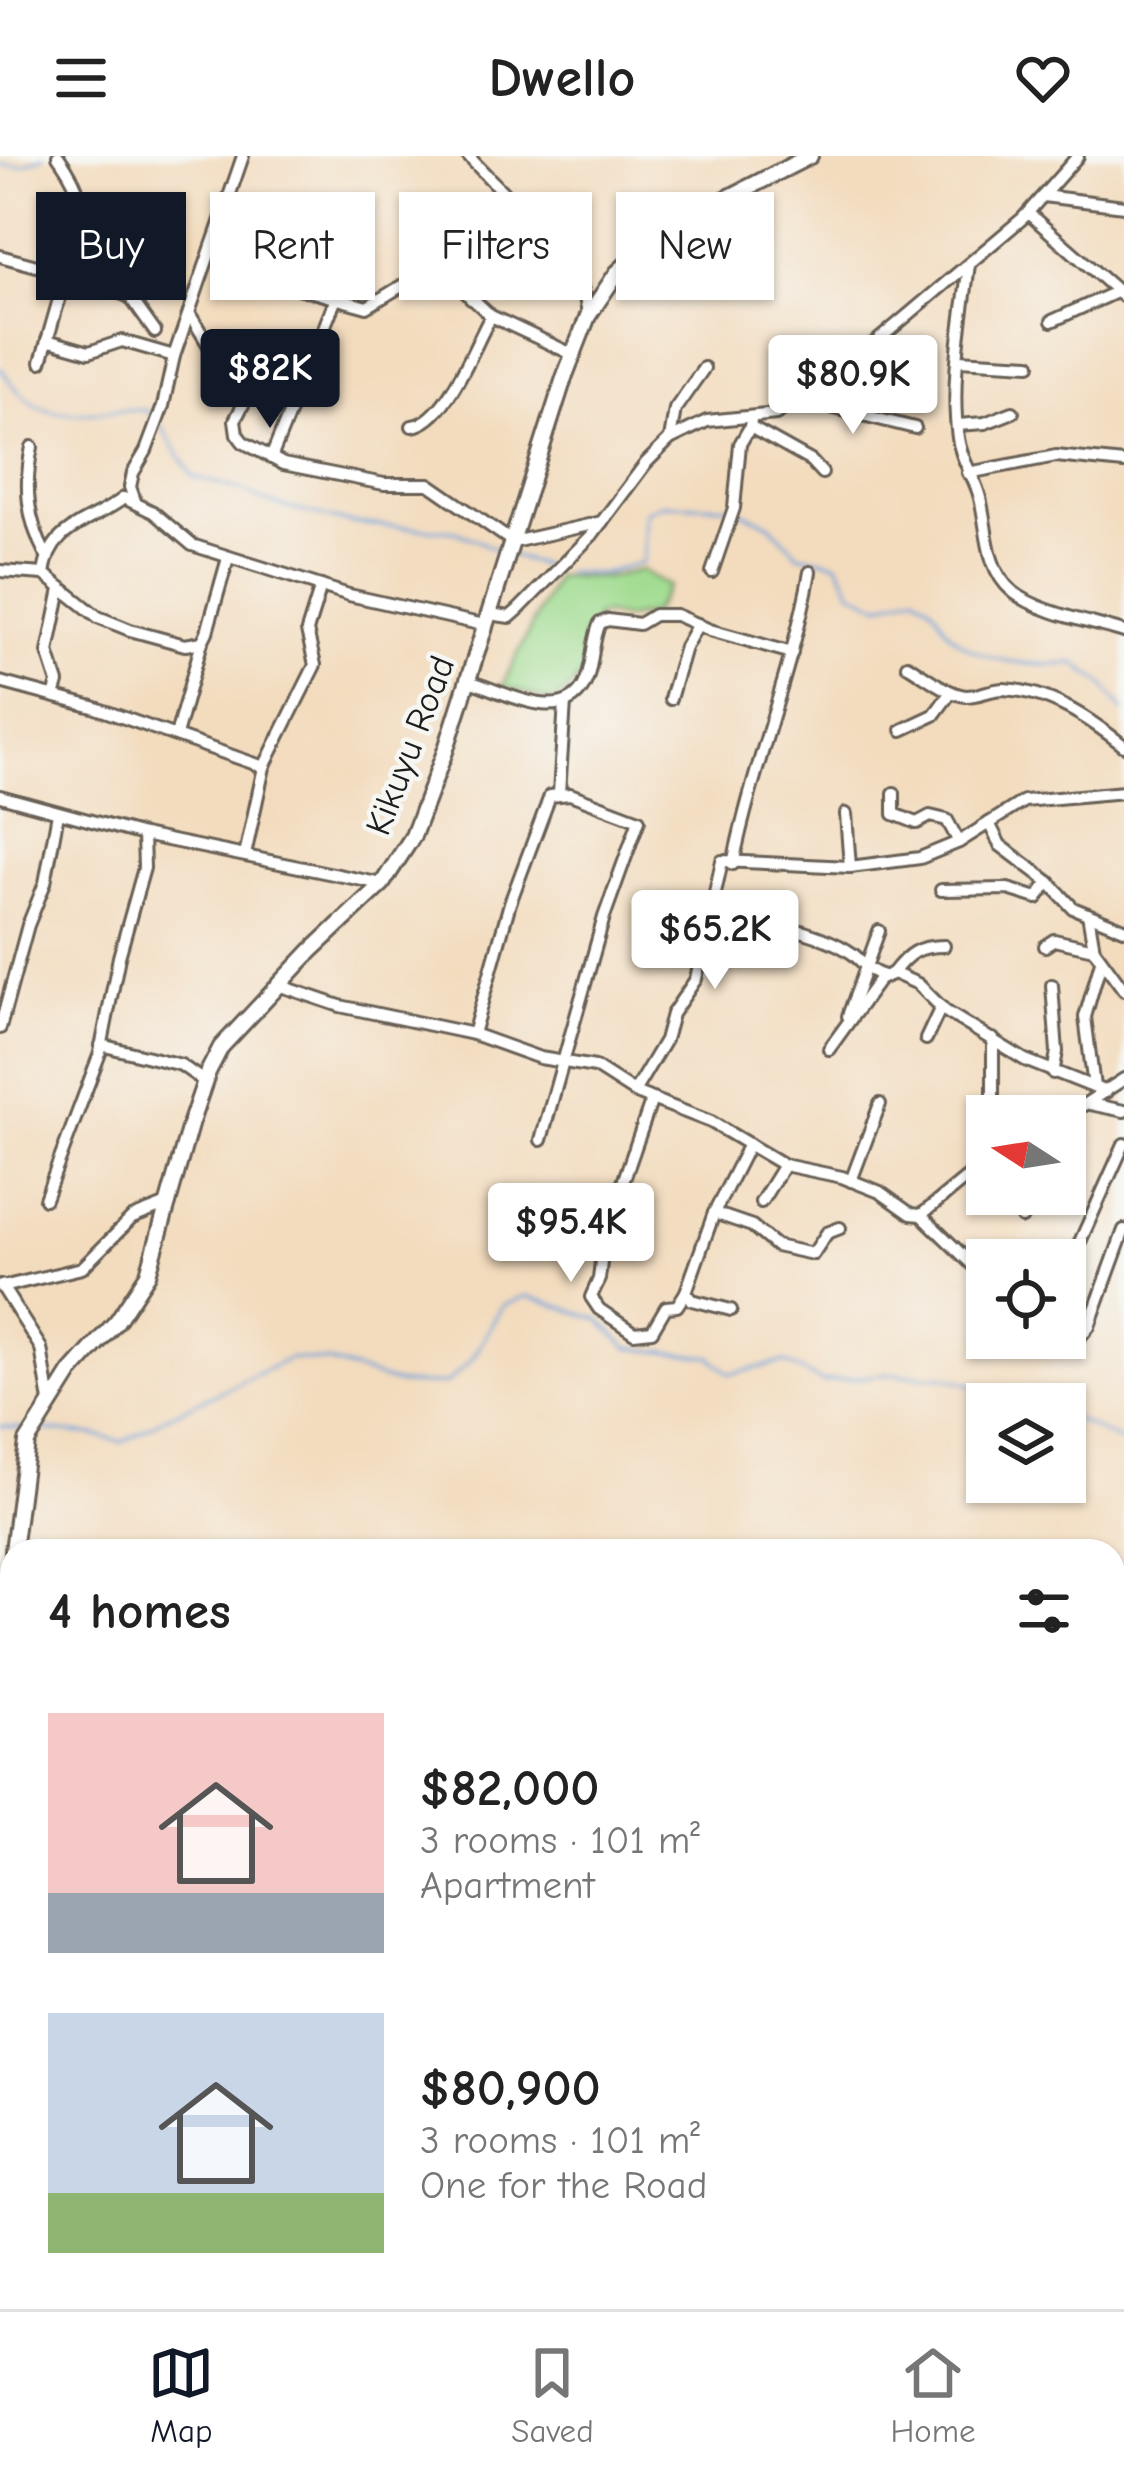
<!DOCTYPE html>
<html lang="en">
<head>
<meta charset="utf-8">
<style>
  body { margin:0; font-family:"Comic Neue",sans-serif; background:#f6f6f6; color:#222; height:100vh; display:flex; flex-direction:column; font-size:45px; white-space:nowrap }
  * { box-sizing:border-box; margin:0 }
  p { font-size:39px; color:#767676 }
  .icon { flex:none; width:66px; height:66px; fill:none; stroke:currentColor; stroke-width:2; stroke-linecap:round; stroke-linejoin:round }
  .map { position:relative; flex:1; overflow:hidden }
  .sheet { position:absolute; left:0px; top:1383px; width:1125px; height:771px; display:flex; flex-direction:column; background:#fff; border-radius:36px 36px 0 0; box-shadow:0 3px 9px #0004 }
  .sheet>* { flex:none }
  .hud { position:absolute; left:36px; top:36px; width:1053px; height:108px; display:flex; gap:24px }
  .needle { width:78px; rotate:282deg }
  .controls { position:absolute; left:966px; top:939px; display:grid; gap:24px }
  .controls a { display:grid; place-items:center; width:120px; height:120px; border-radius:0px; background:#fff; box-shadow:0 3px 9px #0004; font-size:60px }
  .price { position:absolute; translate:-50% -102px; padding:0 27px; border-radius:12px; background:#fff; color:#222; font-size:39px; line-height:78px; filter:drop-shadow(0 3px 6px #0008) }
  .price::after { content:''; position:absolute; left:50%; top:72px; width:36px; height:27px; margin-left:-18px; background:inherit; clip-path:polygon(0 0,100% 0,50% 100%) }
  .price.on { background:#111827; color:#fff }
  ul { padding:0; list-style:none }
  li { display:flex; align-items:center; gap:36px; height:300px; padding:0 48px }
  li span { display:grid; place-items:center; flex:none; width:336px; height:240px; border-radius:0px; color:#555 }
  li>.icon { margin-inline-start:auto }
  span .icon { width:144px; height:144px; fill:#fffc; stroke-width:1 }
  li b { font-size:51px }
  h2 { display:flex; justify-content:space-between; align-items:center; height:144px; padding:0 48px; font-size:51px }
  .chip { padding:0 42px; border-radius:0px; background:#fff; box-shadow:0 3px 9px #0004; font-size:42px; line-height:108px }
  .chip.on { background:#111827; color:#fff }
  header { display:flex; justify-content:space-between; align-items:center; height:156px; padding:0 48px; background:#fff; font-size:54px; font-weight:700 }
  .menu { display:flex; justify-content:space-around; align-items:center; height:168px; border-top:3px solid #e0e0e0; background:#fff; font-size:33px; color:#767676 }
  .menu a { display:grid; justify-items:center; gap:6px }
  .menu .on { color:#111827 }
  .map>svg:first-child { display:block }
  .green { fill:#a0dc90; stroke:#5e7c56; stroke-width:3 }
  .lines { fill:none; stroke-linecap:round; stroke-linejoin:round }
  .stream { stroke:#6ca3da; stroke-width:3 }
  .minor-casing { stroke:#675f54; stroke-width:16 }
  .major-casing { stroke:#675f54; stroke-width:20 }
  .minor { stroke:#fff; stroke-width:10 }
  .major { stroke:#fff; stroke-width:14 }
  .rail-casing { stroke:#1c1c1c; stroke-width:8 }
  .rail { stroke:#f6f6f2; stroke-width:3; stroke-dasharray:9; stroke-linecap:butt }
  .labels { text-anchor:middle; stroke-width:9; stroke-linejoin:round; paint-order:stroke }
  .street-label { font-size:36px; fill:#1c1c1c; stroke:#f6f6f2 }
</style>
</head>
<body>
<header><svg class="icon" aria-label="menu" viewBox="0 0 24 24"><path d="M4 6h16M4 12h16M4 18h16"/></svg>Dwello<svg class="icon" aria-label="heart" viewBox="0 0 24 24"><path d="M12 20l-8-8c-3-5 5-10 8-4 3-6 11-1 8 4z"/></svg></header>
<div class="map">
<svg width="1124" height="2153" viewBox="0 0 1124 2153">
  <rect width="100%" height="100%" fill="#f6f6f2"/>
  <filter id="ink" filterUnits="userSpaceOnUse"><feTurbulence type="fractalNoise" baseFrequency=".00833" numOctaves="2"/><feDisplacementMap in="SourceGraphic" scale="24" xChannelSelector="R" yChannelSelector="G"/><feConvolveMatrix kernelMatrix="1 2 1 2 8 2 1 2 1" color-interpolation-filters="sRGB"/></filter>
  <filter id="wash" filterUnits="userSpaceOnUse"><feTurbulence type="fractalNoise" baseFrequency=".004" numOctaves="4" result="noise"/><feDisplacementMap in="SourceGraphic" scale="48" xChannelSelector="R" yChannelSelector="G"/><feGaussianBlur stdDeviation="2.7" result="paint"/><feColorMatrix in="noise" values="0 0 0 0 0 0 0 0 0 0 0 0 0 0 0 0 0 1.4 0 .05"/><feComposite in="paint" operator="in"/></filter>
  <g filter="url(#wash)">
    <rect width="100%" height="100%" fill="#f3dbbd"/>
    <path class="green" d="M 641,414 L 669,430 L 652,457 L 625,463 L 605,458 L 596,460 C 585,500 591,522 553,546 L 502,530 L 556,420 L 605,422 Z"/>
    <g class="lines">
      <g class="stream">
        <path d="M 0,10 L 24,9 L 44,0"/>
        <path d="M 0,211 C 44,281 83,249 146,254 L 153,261"/>
        <path d="M 160,268 L 193,321 L 239,333 L 269,347 L 350,367 L 456,375 L 504,397"/>
        <path d="M 738,354 L 768,367 L 798,398 L 838,407 L 852,435 L 880,449 L 915,438 C 945,455 935,463 953,480 C 982,507 1037,512 1074,507 L 1103,528 L 1124,555"/>
        <path d="M 513,400 L 550,412"/>
        <path d="M 565,416 L 601,418 L 643,406 L 645,355 L 662,348 L 730,350"/>
        <path d="M 1065,1258 L 1124,1287"/>
        <path d="M 0,1270 L 27,1273"/>
        <path d="M 43,1274 L 94,1279 L 123,1286 L 166,1261 L 291,1202 L 328,1206 L 400,1228 L 446,1228 L 473,1202 L 502,1150 L 526,1140 L 599,1163 L 628,1192 L 711,1201 L 730,1218 L 784,1206 L 822,1226 L 888,1218 L 944,1221 L 1044,1248"/>
      </g>
    </g>
  </g>
  <g filter="url(#ink)">
    <g class="lines">
      <g class="minor-casing">
        <g id="minor">
          <path d="M 58,0 C 102,62 65,58 68,112 L 79,120 L 130,141 L 155,176"/>
          <path d="M 468,0 L 519,53 L 553,67 C 566,99 585,125 588,160"/>
          <path d="M 1043,40 L 1124,50"/>
          <path d="M 1028,57 L 1124,141"/>
          <path d="M 0,100 L 66,118"/>
          <path d="M 969,108 C 962,165 950,225 958,282 C 961,305 975,321 980,342 C 988,373 985,412 1012,435 C 1038,457 1092,466 1124,476"/>
          <path d="M 254,120 L 367,151 L 413,123 L 441,126 L 463,134 L 491,160 L 572,198"/>
          <path d="M 471,143 L 495,115 L 514,47"/>
          <path d="M 189,157 L 244,247 L 235,264 L 237,278 L 243,286 L 283,308 L 384,328 L 429,328 L 513,386 L 602,366"/>
          <path d="M 1052,165 L 1118,135"/>
          <path d="M 47,184 L 89,196 L 122,185 L 174,200"/>
          <path d="M 958,204 L 1030,208"/>
          <path d="M 41,206 L 68,112"/>
          <path d="M 802,244 L 915,272"/>
          <path d="M 751,265 L 750,271 L 811,305 L 822,317"/>
          <path d="M 957,269 L 985,267 L 1013,256"/>
          <path d="M 412,270 C 447,266 474,189 491,160"/>
          <path d="M 670,283 L 675,253 L 704,212"/>
          <path d="M 32,291 C 24,330 27,364 46,399"/>
          <path d="M 271,302 L 337,140"/>
          <path d="M 968,317 L 1056,300 L 1124,307"/>
          <path d="M 135,345 L 130,331 L 133,317 L 146,295 L 163,250 L 174,200 L 243,0"/>
          <path d="M 0,415 L 44,418 L 98,461 L 130,474 L 185,489 L 202,486 L 207,476 L 228,402"/>
          <path d="M 712,416 L 734,352 L 740,288 L 750,271"/>
          <path d="M 44,418 C 50,369 90,368 124,342 L 153,356 L 192,389 L 349,439 L 484,469"/>
          <path d="M 489,458 L 510,461 L 518,454 L 592,379 L 646,307 L 670,283 L 707,265 L 776,258 L 826,228 L 1023,62 L 1078,0"/>
          <path d="M 907,509 C 924,519 947,538 966,540 C 979,540 991,533 1004,533 C 1050,535 1090,563 1124,590"/>
          <path d="M 468,525 C 499,533 560,570 583,531 C 594,512 591,486 600,467 L 608,464 L 639,468 L 654,459 L 676,459 L 710,474 L 792,497"/>
          <path d="M 0,526 L 93,551 L 264,611"/>
          <path d="M 54,540 L 58,527 L 48,496 L 61,433"/>
          <path d="M 670,543 L 685,491 L 698,468"/>
          <path d="M 902,574 L 934,559 L 951,536"/>
          <path d="M 176,579 L 202,486"/>
          <path d="M 559,637 L 565,547"/>
          <path d="M 894,637 L 894,658 L 917,667 L 930,660 L 947,664 L 959,686"/>
          <path d="M 0,640 L 143,679 L 382,728"/>
          <path d="M 846,658 L 850,711"/>
          <path d="M 989,667 L 1000,689 L 1049,726 L 1073,752 L 1124,773"/>
          <path d="M 245,699 L 264,611 L 315,509 L 307,475 L 321,430"/>
          <path d="M 733,708 C 753,609 792,516 810,416"/>
          <path d="M 941,734 L 1008,733 L 1037,742 L 1049,726"/>
          <path d="M 1088,758 L 1094,793 L 1124,834"/>
          <path d="M 771,766 C 797,774 831,782 853,798 C 865,808 868,815 884,820"/>
          <path d="M 1045,790 L 1054,784 L 1094,793"/>
          <path d="M 893,817 C 908,797 918,790 944,790"/>
          <path d="M 278,829 L 340,850 L 473,878 L 540,902 L 595,911 L 634,936 L 711,966 L 784,1009 L 842,1021 L 880,1036 L 911,1058 L 921,1059 L 987,1005"/>
          <path d="M 1052,829 L 1057,896 L 1053,917"/>
          <path d="M 848,860 L 879,775"/>
          <path d="M 0,872 L 28,769 L 45,727 L 58,657"/>
          <path d="M 473,878 L 510,747 L 550,640 L 570,638 L 639,664 L 604,761 L 541,984"/>
          <path d="M 926,883 L 941,851"/>
          <path d="M 101,889 L 181,909 L 205,926"/>
          <path d="M 829,893 L 879,824 L 893,817 L 918,828 L 945,855 L 1025,904 L 1106,936"/>
          <path d="M 1094,931 L 1085,861 L 1101,805"/>
          <path d="M 634,936 L 665,884 L 672,858 L 696,823 L 722,705 L 850,711 L 920,702 L 959,686 L 1024,645 L 1124,636"/>
          <path d="M 652,943 L 604,1081 L 599,1123 L 591,1141 L 599,1153 L 634,1177 L 652,1175 L 666,1151 L 677,1150 L 686,1136"/>
          <path d="M 1090,948 L 1124,955"/>
          <path d="M 993,951 L 993,883"/>
          <path d="M 1065,961 L 1124,923"/>
          <path d="M 851,1025 L 880,948"/>
          <path d="M 45,1043 L 100,897 L 119,801 L 144,712 L 143,679"/>
          <path d="M 761,1046 L 784,1009"/>
          <path d="M 714,1057 L 752,1070 L 776,1090 L 813,1098 L 827,1077 L 840,1072"/>
          <path d="M 921,1059 L 987,1123"/>
          <path d="M 1022,1062 L 1023,1038"/>
          <path d="M 1070,1108 L 1124,988"/>
          <path d="M 1,1129 L 41,1192 L 50,1246"/>
          <path d="M 2,1131 L 82,1112 L 132,1062 L 170,1047"/>
          <path d="M 731,1154 L 692,1144 L 686,1136 L 714,1057 L 749,988"/>
          <path d="M 1061,1182 L 1079,1182 L 1089,1170 L 1124,1074"/>
          <path d="M 1113,1535 L 1124,1537"/>
          <path d="M 0,1652 L 12,1672"/>
          <path d="M 0,2053 L 12,2054"/>
          <path d="M 317,2142 L 324,2153"/>
          <path d="M 798,2142 L 798,2153"/>
        </g>
      </g>
      <g class="major-casing">
        <g id="major">
          <path d="M 13,1395 L 27,1286 L 71,1216 L 117,1165 L 148,1118 L 190,969 L 208,916 L 221,891 L 311,795 L 382,728 L 413,680 L 446,593 L 564,222 L 588,160 L 617,117 L 663,75 L 810,0"/>
          <path d="M 0,1481 L 12,1403"/>
        </g>
      </g>
      <use href="#minor" class="minor"/>
      <use href="#major" class="major"/>
      <g class="rail-casing">
        <g id="rail">
          <path d="M 0,1724 L 12,1744"/>
          <path d="M 253,2142 L 260,2153"/>
        </g>
      </g>
      <use href="#rail" class="rail"/>
    </g>
  </g>
  <g class="labels">
    <g class="street-label">
      <text transform="translate(409 589) rotate(-69)" y="13">Kikuyu Road</text>
    </g>
  </g>
</svg>
<div class="controls">
<a><svg class="needle" viewBox="-14 -14 28 28"><path d="M0-13l5 13h-10z" fill="#e53935"/><path d="M0 13l5-13h-10z" fill="#767676"/></svg></a>
<a><svg class="icon" aria-label="locate" viewBox="0 0 24 24"><circle cx="12" cy="12" r="6"/><path d="M12 2v4M12 18v4M2 12h4M18 12h4"/></svg></a>
<a><svg class="icon" aria-label="layers" viewBox="0 0 24 24"><path d="M12 4l9 5-9 5-9-5zM3 14l9 5 9-5"/></svg></a>
</div>
<b class="price on" style="left:270px;top:275px">$82K</b>
<b class="price" style="left:853px;top:281px">$80.9K</b>
<b class="price" style="left:715px;top:836px">$65.2K</b>
<b class="price" style="left:571px;top:1129px">$95.4K</b>
<div class="hud">
<a class="chip on">Buy</a>
<a class="chip">Rent</a>
<a class="chip">Filters</a>
<a class="chip">New</a>
</div>
<section class="sheet">
<h2>4 homes<svg class="icon" aria-label="filters" viewBox="0 0 24 24"><path d="M4 7h16M4 17h16"/><circle cx="9" cy="7" r="2"/><circle cx="15" cy="17" r="2"/></svg></h2>
<ul>
<li><span style="background:linear-gradient(#f6c9c9 75%,#9aa5b1 0)"><svg class="icon" aria-label="home" viewBox="0 0 24 24"><path d="M3 11l9-7 9 7M6 9v11h12V9"/></svg></span><div><b>$82,000</b><p>3 rooms · 101 m²</p><p>Apartment</p></div></li>
<li><span style="background:linear-gradient(#c9d6e8 75%,#8fb573 0)"><svg class="icon" aria-label="home" viewBox="0 0 24 24"><path d="M3 11l9-7 9 7M6 9v11h12V9"/></svg></span><div><b>$80,900</b><p>3 rooms · 101 m²</p><p>One for the Road</p></div></li>
</ul>
</section>
</div>
<nav class="menu">
<a class="on"><svg class="icon" aria-label="map" viewBox="0 0 24 24"><path d="M3 6l6-2 6 2 6-2v14l-6 2-6-2-6 2zM9 4v14M15 6v14"/></svg>Map</a>
<a><svg class="icon" aria-label="saved" viewBox="0 0 24 24"><path d="M7 4h10v16l-5-4-5 4z"/></svg>Saved</a>
<a><svg class="icon" aria-label="home" viewBox="0 0 24 24"><path d="M3 11l9-7 9 7M6 9v11h12V9"/></svg>Home</a>
</nav>
</body>
</html>
